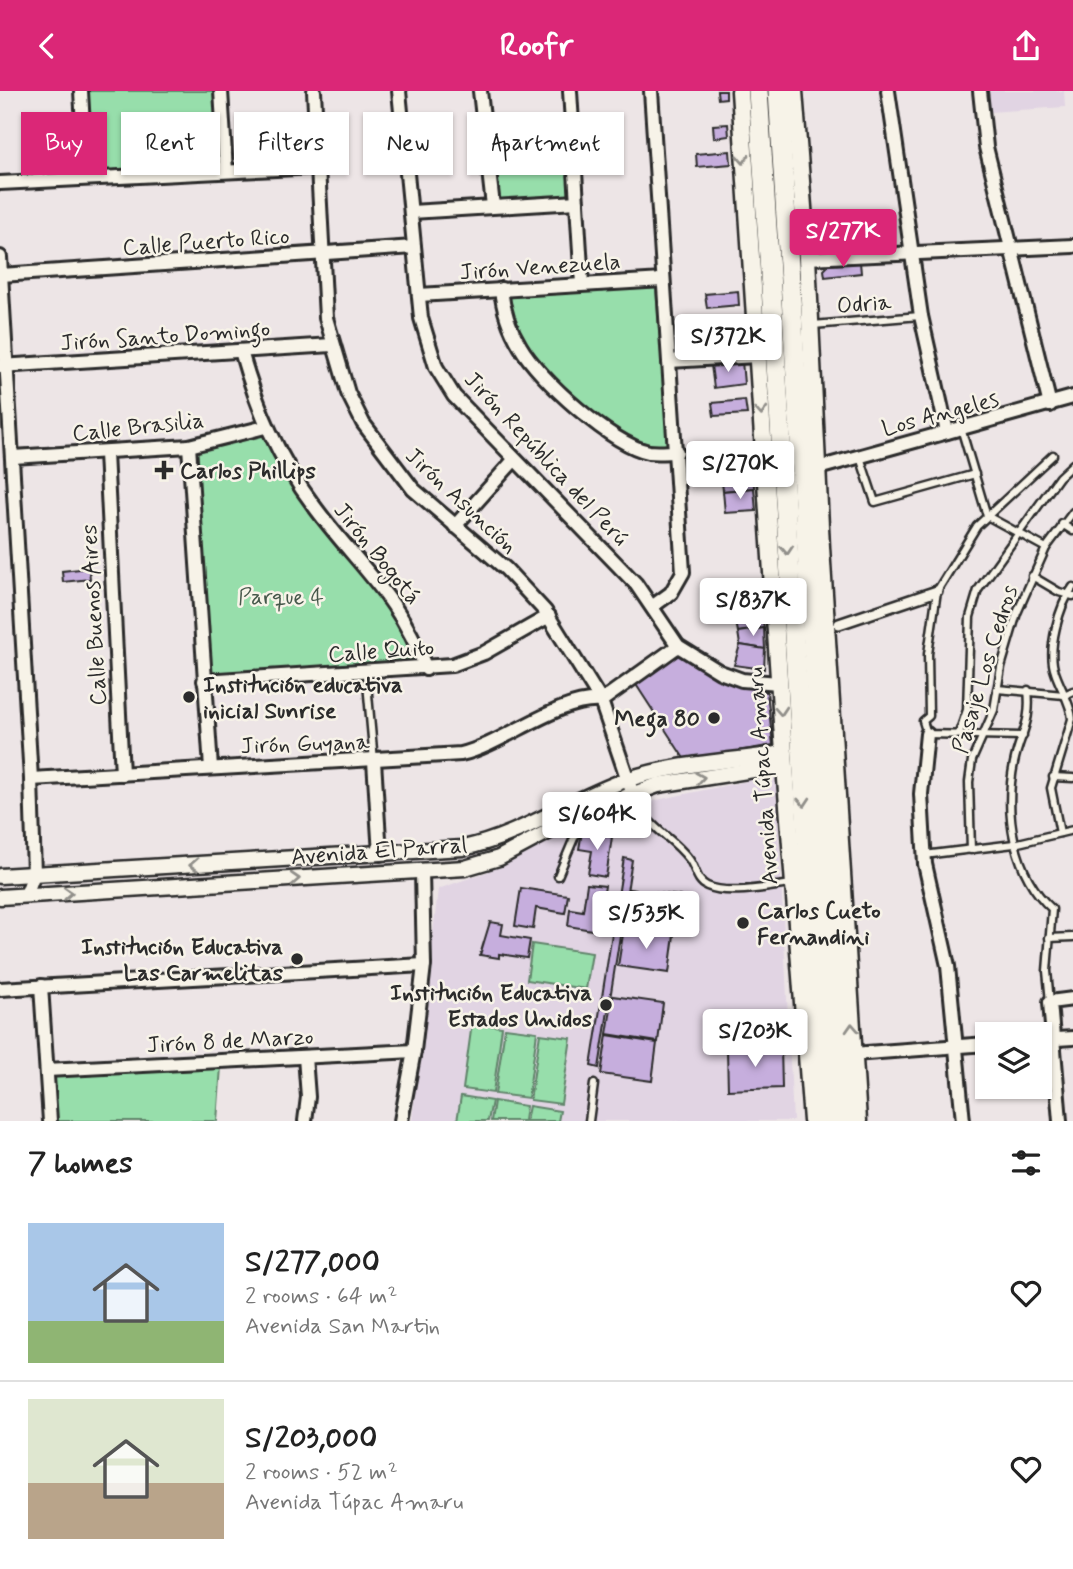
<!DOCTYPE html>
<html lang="en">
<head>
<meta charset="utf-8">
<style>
  body { margin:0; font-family:Mynerve,sans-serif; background:#f2f2f2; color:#222; height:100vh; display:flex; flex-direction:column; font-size:26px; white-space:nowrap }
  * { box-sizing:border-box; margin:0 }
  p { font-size:23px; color:#767676 }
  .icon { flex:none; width:38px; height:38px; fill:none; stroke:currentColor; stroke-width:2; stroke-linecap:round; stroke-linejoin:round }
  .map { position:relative; height:1030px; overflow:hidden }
  .drawer { display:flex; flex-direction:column; background:#fff; flex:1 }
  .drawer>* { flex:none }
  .hud { position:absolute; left:21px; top:21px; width:700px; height:63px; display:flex; gap:14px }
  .tools { position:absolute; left:975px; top:931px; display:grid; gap:14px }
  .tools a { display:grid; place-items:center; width:77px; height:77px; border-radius:0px; background:#fff; box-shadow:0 2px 5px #0004; font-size:35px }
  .price { position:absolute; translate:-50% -60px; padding:0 16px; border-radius:7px; background:#fff; color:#222; font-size:23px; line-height:46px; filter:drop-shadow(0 2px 4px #0008) }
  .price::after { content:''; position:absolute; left:50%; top:42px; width:21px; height:16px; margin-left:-10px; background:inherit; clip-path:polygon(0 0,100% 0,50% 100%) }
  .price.selected { background:#db2777; color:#fff }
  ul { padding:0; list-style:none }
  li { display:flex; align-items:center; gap:21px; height:175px; padding:0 28px }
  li+li { border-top:2px solid #e0e0e0 }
  li span { display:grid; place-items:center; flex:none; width:196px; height:140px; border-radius:0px; color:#555 }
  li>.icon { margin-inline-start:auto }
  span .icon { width:84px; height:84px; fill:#fffc; stroke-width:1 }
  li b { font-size:30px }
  h2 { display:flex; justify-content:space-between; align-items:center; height:84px; padding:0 28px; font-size:30px }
  .chip { padding:0 24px; border-radius:0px; background:#fff; box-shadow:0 2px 5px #0004; font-size:24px; line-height:63px }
  .chip.selected { background:#db2777; color:#fff }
  header { display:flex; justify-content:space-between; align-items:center; height:91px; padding:0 28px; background:#db2777; color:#fff; font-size:32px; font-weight:700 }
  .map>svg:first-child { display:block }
  .built { fill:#e1d4e3 }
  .green { fill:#97deab; stroke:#61846b; stroke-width:2 }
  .building { fill:#c6aedd; stroke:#2b2b2b; stroke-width:2 }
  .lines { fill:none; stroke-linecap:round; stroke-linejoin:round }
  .service-casing { stroke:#2b2b2b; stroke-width:11 }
  .pedestrian-casing { stroke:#2b2b2b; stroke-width:14 }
  .minor-casing { stroke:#2b2b2b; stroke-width:18 }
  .tertiary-casing { stroke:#2b2b2b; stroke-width:19 }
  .secondary-casing { stroke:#2b2b2b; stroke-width:21 }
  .trunk-casing { stroke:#2b2b2b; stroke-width:24 }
  .service { stroke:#f7f3e8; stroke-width:6 }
  .pedestrian { stroke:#f7f3e8; stroke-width:9 }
  .minor { stroke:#f7f3e8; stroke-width:12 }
  .tertiary { stroke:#f7f3e8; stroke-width:14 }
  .secondary { stroke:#f7f3e8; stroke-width:16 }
  .trunk { stroke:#f7f3e8; stroke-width:19 }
  .oneway { stroke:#918f8a }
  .poi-dot { fill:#2b2b2b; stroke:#f7f3e8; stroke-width:2.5 }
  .labels { text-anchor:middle; stroke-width:5; stroke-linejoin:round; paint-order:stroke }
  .street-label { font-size:23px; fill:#2b2b2b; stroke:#f7f3e8 }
  .poi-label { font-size:23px; font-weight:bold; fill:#2b2b2b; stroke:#f7f3e8; text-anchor:start }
  .park-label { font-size:23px; fill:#46584b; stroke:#f7f3e8 }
</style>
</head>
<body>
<header><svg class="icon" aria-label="back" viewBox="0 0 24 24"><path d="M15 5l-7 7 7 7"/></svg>Roofr<svg class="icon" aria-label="share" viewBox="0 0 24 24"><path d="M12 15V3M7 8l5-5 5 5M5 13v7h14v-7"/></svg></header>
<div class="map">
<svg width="1073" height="1030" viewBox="0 0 1073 1030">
  <rect width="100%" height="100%" fill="#ede5e6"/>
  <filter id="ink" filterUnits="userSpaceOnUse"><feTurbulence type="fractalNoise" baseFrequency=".0143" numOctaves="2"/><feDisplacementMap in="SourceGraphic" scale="14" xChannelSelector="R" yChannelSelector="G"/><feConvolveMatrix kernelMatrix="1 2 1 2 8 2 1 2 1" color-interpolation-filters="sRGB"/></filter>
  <g filter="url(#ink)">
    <g class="built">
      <path d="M 989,0 L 1064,0 L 1065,16 L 990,21 Z"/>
      <path d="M 776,684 L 793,1030 L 412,1030 L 438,798 L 487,781 L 554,745 L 657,709 Z"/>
    </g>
    <g class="green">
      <path d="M 86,0 L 215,0 L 219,74 L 92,81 Z"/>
      <path d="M 568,42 L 572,107 L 497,112 L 490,46 Z"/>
      <path d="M 656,197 L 668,355 C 661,355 653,355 647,354 C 612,346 554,291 534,263 C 521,245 513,225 506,205 Z"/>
      <path d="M 262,343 C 277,370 291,397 310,421 C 349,470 396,514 419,573 L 209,585 L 195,359 Z"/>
      <path d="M 532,853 L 592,862 L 586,898 L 527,889 Z"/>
      <path d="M 472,932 L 502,936 L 493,1002 L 463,998 Z"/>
      <path d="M 505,937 L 537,941 L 528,1007 L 495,1003 Z"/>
      <path d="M 540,943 L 571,947 L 561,1013 L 530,1009 Z"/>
      <path d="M 221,976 L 217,1030 L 55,1030 L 53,985 Z"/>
      <path d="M 461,1005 L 492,1010 L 488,1030 L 457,1030 Z"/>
      <path d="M 494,1010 L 526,1015 L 524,1030 L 491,1030 Z"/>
      <path d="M 529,1015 L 560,1020 L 558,1030 L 526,1030 Z"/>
    </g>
    <g class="building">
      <path d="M 717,0 L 726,0 L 726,7 L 718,8 Z"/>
      <path d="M 728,33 L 729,45 L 714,47 L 713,34 Z"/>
      <path d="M 730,60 L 731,73 L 697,76 L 696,63 Z"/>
      <path d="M 860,171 L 861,182 L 825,186 L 824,179 L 829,174 Z"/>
      <path d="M 738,200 L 739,214 L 707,217 L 705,203 Z"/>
      <path d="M 742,270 L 744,293 L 714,297 L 711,274 Z"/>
      <path d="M 745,309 L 747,323 L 714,325 L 712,312 Z"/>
      <path d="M 751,359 L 753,380 L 721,382 L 720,360 Z"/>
      <path d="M 753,380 L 754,397 L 723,400 L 721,382 Z"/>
      <path d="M 754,397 L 756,420 L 725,422 L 723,400 Z"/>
      <path d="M 89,477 L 90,488 L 63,491 L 62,480 Z"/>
      <path d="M 759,506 L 762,527 L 736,531 L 733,509 Z"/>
      <path d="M 762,527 L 764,537 L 738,541 L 736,531 Z"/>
      <path d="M 764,537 L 765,558 L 740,554 L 738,541 Z"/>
      <path d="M 740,554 L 765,558 L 764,578 L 734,574 Z"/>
      <path d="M 676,562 L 732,592 L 767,601 L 773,654 L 685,669 L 635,592 Z"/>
      <path d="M 582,741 L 612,746 L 606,786 L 588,783 L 592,760 L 579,758 Z"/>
      <path d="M 624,767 L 632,769 L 599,977 L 591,975 Z"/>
      <path d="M 587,793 L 605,795 L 598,840 L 568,835 L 570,818 L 583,820 Z"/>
      <path d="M 521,797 L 568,804 L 565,822 L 536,817 L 533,838 L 515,835 Z"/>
      <path d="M 629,798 L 680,805 L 674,843 L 624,836 Z"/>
      <path d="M 490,831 L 503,833 L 501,844 L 530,849 L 527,867 L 499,863 L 499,867 L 480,864 Z"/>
      <path d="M 624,837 L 674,844 L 669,882 L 618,875 Z"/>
      <path d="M 613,905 L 663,912 L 658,951 L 607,943 Z"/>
      <path d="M 607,944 L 657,952 L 652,990 L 601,983 Z"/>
      <path d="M 781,956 L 782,997 L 728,999 L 727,959 Z"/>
    </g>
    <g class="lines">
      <g class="service-casing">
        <g id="service">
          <path d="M 813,234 L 920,225"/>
          <path d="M 961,337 L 987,425"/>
          <path d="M 860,366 L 875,411 L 975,383"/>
          <path d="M 987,425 L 1046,457"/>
          <path d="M 1062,433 L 1073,440"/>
          <path d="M 1032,485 L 1059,501 L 1073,505"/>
          <path d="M 366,581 L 374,670"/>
          <path d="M 997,598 L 1064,604 L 1073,600"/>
          <path d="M 1028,599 C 1032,633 1020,642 1014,672 C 1004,722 1013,783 1052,818 L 1047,880 L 1050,911"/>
          <path d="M 959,642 L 967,619 L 970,526 L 978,499 L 1059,386 L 1073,373"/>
          <path d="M 1023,645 L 927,643 L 923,630 L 929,625 L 928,563 L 937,500 L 977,435 L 1053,364"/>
          <path d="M 1053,686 L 1073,687"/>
          <path d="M 633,704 C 648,739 669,742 689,768 C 696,777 696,790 707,795 C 730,805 769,795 793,793"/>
          <path d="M 1060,742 L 1051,697 L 1072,628 C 1071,612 1060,597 1055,581 C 1047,559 1059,514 1073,496"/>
          <path d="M 971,759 L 969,691 L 972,669 L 994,619 L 1001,576 L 1017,522 L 1046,457 L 1073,421"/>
          <path d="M 924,764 L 1014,753 L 1073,739"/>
          <path d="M 558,785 L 577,740 L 617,730 L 646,730"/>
          <path d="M 1049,847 L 1073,846"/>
          <path d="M 589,1030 L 594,993"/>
        </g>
      </g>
      <g class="pedestrian-casing">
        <path id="pedestrian" d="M 839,533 L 937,500"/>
      </g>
      <g class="minor-casing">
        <g id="minor">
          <path d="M 81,0 L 86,87"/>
          <path d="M 221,0 L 226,80"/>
          <path d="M 314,0 L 326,227 L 348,302 L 363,332 L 413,398 L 506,478 L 545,520 L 601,610 L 631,698"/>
          <path d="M 399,0 L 421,227 L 436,276 L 454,305 L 636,493 L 678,555 L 720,581 L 742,589 L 779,592"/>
          <path d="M 480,0 L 493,115"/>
          <path d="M 570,0 L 582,193"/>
          <path d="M 651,0 L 683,481 L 671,502 L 653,515"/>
          <path d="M 888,0 L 921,225 L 947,341"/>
          <path d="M 980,0 L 986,56 L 1050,314"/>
          <path d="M 0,92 L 317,76"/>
          <path d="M 411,121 L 577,111"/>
          <path d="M 0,166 L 31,688 L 34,783 L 26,804"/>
          <path d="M 807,167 L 1073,155"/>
          <path d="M 1,184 L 414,156"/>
          <path d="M 501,198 C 503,219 509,237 520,255 C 538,287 612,354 649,361 C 658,362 668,361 677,361"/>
          <path d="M 419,204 L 663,189"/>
          <path d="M 241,260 C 257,317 278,367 314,415 C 358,475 399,504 426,578"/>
          <path d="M 669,270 L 757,265"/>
          <path d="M 1,275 L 332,254"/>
          <path d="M 189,355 L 211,677"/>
          <path d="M 106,362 L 122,683"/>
          <path d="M 13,366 L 189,355 L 265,336"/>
          <path d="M 818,377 L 1073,306"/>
          <path d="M 455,435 L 514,369"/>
          <path d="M 204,590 L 452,574 L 484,562 L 549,525"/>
          <path d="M 927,643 L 921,703 L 925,773 L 948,875 L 963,1030"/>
          <path d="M 374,670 L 380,763"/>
          <path d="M 31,688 L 461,663 C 504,653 559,606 601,610 L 678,555"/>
          <path d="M 41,895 L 50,1030"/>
          <path d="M 0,898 L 424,874"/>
          <path d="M 1040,949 L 1073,947"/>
          <path d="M 853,963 L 987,953"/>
          <path d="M 305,966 L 308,1006 L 305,1030"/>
          <path d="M 47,979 L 414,960"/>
          <path d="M 401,1030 L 414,960 L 424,874 L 422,781"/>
          <path d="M 1060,1030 L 1050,911 L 1073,908"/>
        </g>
      </g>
      <g class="tertiary-casing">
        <g id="tertiary">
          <path d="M 0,785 L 463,757 C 521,745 570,709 626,689 C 675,672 733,670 784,662"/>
          <path d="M 0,806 L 465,777 L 499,767 L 585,721 L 658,694 L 785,674"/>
        </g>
      </g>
      <g class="secondary-casing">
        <g id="secondary">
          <path d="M 740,0 L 784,662 L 812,1030"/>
          <path d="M 794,0 L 807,167 L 821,456 L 858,1030"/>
        </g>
      </g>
      <g class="trunk-casing">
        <g id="trunk">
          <path d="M 758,0 L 826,1030"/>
          <path d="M 778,0 L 843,1030"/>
        </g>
      </g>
      <use href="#service" class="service"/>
      <use href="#pedestrian" class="pedestrian"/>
      <use href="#minor" class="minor"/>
      <use href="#tertiary" class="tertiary"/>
      <use href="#secondary" class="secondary"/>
      <use href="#trunk" class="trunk"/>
    </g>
    <defs><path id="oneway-chevron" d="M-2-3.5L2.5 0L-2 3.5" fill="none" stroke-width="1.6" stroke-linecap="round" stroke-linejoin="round" transform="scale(1.75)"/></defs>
    <g class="oneway">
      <use href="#oneway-chevron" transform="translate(743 68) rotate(87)"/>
      <use href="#oneway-chevron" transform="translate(761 320) rotate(86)"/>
      <use href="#oneway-chevron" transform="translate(787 459) rotate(86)"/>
      <use href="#oneway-chevron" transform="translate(781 620) rotate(86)"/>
      <use href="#oneway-chevron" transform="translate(700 687) rotate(-9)"/>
      <use href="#oneway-chevron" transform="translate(804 711) rotate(86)"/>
      <use href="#oneway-chevron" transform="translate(194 774) rotate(177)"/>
      <use href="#oneway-chevron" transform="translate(295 788) rotate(-3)"/>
      <use href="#oneway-chevron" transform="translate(68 802) rotate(-3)"/>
      <use href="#oneway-chevron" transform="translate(852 937) rotate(-93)"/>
    </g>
  </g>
  <g class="poi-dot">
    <path d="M160.5 368.5h7v7h7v7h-7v7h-7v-7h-7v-7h7z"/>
    <circle cx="189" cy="606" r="7"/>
    <circle cx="714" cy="627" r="7"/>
    <circle cx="743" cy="832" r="7"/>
    <circle cx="297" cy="868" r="7"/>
    <circle cx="606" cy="914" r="7"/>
  </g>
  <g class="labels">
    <g class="street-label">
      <text transform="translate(206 150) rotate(-4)" y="8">Calle Puerto Rico</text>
      <text transform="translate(540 175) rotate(-4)" y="8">Jirón Venezuela</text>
      <text transform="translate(864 212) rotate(-4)" y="8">Odria</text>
      <text transform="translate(165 244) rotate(-4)" y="8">Jirón Santo Domingo</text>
      <text transform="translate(940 322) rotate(-15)" y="8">Los Angeles</text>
      <text transform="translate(138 335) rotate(-6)" y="8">Calle Brasilia</text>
      <text transform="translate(547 367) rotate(47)" y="8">Jirón República del Perú</text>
      <text transform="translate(462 409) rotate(43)" y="8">Jirón Asunción</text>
      <text transform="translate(378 462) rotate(51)" y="8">Jirón Bogotá</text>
      <text transform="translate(93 524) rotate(-93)" y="8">Calle Buenos Aires</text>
      <text transform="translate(381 559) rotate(-4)" y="8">Calle Quito</text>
      <text transform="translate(984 578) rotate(-73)" y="8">Pasaje Los Cedros</text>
      <text transform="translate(305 652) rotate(-2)" y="8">Jirón Guyana</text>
      <text transform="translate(762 685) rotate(-94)" y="8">Avenida Túpac Amaru</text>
      <text transform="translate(379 759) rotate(-4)" y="8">Avenida El Parral</text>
      <text transform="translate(230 949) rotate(-3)" y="8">Jirón 8 de Marzo</text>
    </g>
    <g class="poi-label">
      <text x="180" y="387">Carlos Phillips</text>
      <text x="203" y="601">Institución educativa<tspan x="203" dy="26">inicial Sunrise</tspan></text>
      <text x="700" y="635" text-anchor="end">Mega 80</text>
      <text x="757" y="827">Carlos Cueto<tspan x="757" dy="26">Fernandini</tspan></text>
      <text x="283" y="863" text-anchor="end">Institución Educativa<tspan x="283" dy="26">Las Carmelitas</tspan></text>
      <text x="592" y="909" text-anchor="end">Institución Educativa<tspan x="592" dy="26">Estados Unidos</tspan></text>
    </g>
    <g class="park-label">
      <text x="281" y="513">Parque 4</text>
    </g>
  </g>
</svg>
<div class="tools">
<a><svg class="icon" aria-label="layers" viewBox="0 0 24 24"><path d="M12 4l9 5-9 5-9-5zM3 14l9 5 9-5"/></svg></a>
</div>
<b class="price selected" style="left:843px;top:178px">S/277K</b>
<b class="price" style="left:728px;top:283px">S/372K</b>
<b class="price" style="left:740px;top:410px">S/270K</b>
<b class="price" style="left:753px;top:547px">S/837K</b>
<b class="price" style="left:597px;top:761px">S/604K</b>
<b class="price" style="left:646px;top:860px">S/535K</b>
<b class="price" style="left:755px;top:978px">S/203K</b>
<div class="hud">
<a class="chip selected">Buy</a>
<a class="chip">Rent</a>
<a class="chip">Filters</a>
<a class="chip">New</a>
<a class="chip">Apartment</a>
</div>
</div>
<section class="drawer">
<h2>7 homes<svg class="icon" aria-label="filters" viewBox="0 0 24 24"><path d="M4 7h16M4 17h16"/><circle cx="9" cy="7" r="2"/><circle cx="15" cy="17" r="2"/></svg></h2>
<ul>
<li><span style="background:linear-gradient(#a9c7e8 70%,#8fb573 0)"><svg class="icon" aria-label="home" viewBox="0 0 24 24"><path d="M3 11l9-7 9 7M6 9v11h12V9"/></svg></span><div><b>S/277,000</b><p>2 rooms · 64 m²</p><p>Avenida San Martin</p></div><svg class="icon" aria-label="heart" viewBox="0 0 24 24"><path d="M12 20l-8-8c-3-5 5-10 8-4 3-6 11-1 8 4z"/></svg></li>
<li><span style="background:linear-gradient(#dfe7d0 60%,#b9a48a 0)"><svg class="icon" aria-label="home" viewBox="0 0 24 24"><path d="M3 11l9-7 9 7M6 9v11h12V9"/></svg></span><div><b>S/203,000</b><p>2 rooms · 52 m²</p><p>Avenida Túpac Amaru</p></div><svg class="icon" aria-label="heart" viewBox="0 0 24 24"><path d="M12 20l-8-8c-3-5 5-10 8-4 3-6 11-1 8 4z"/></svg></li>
</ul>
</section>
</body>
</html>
